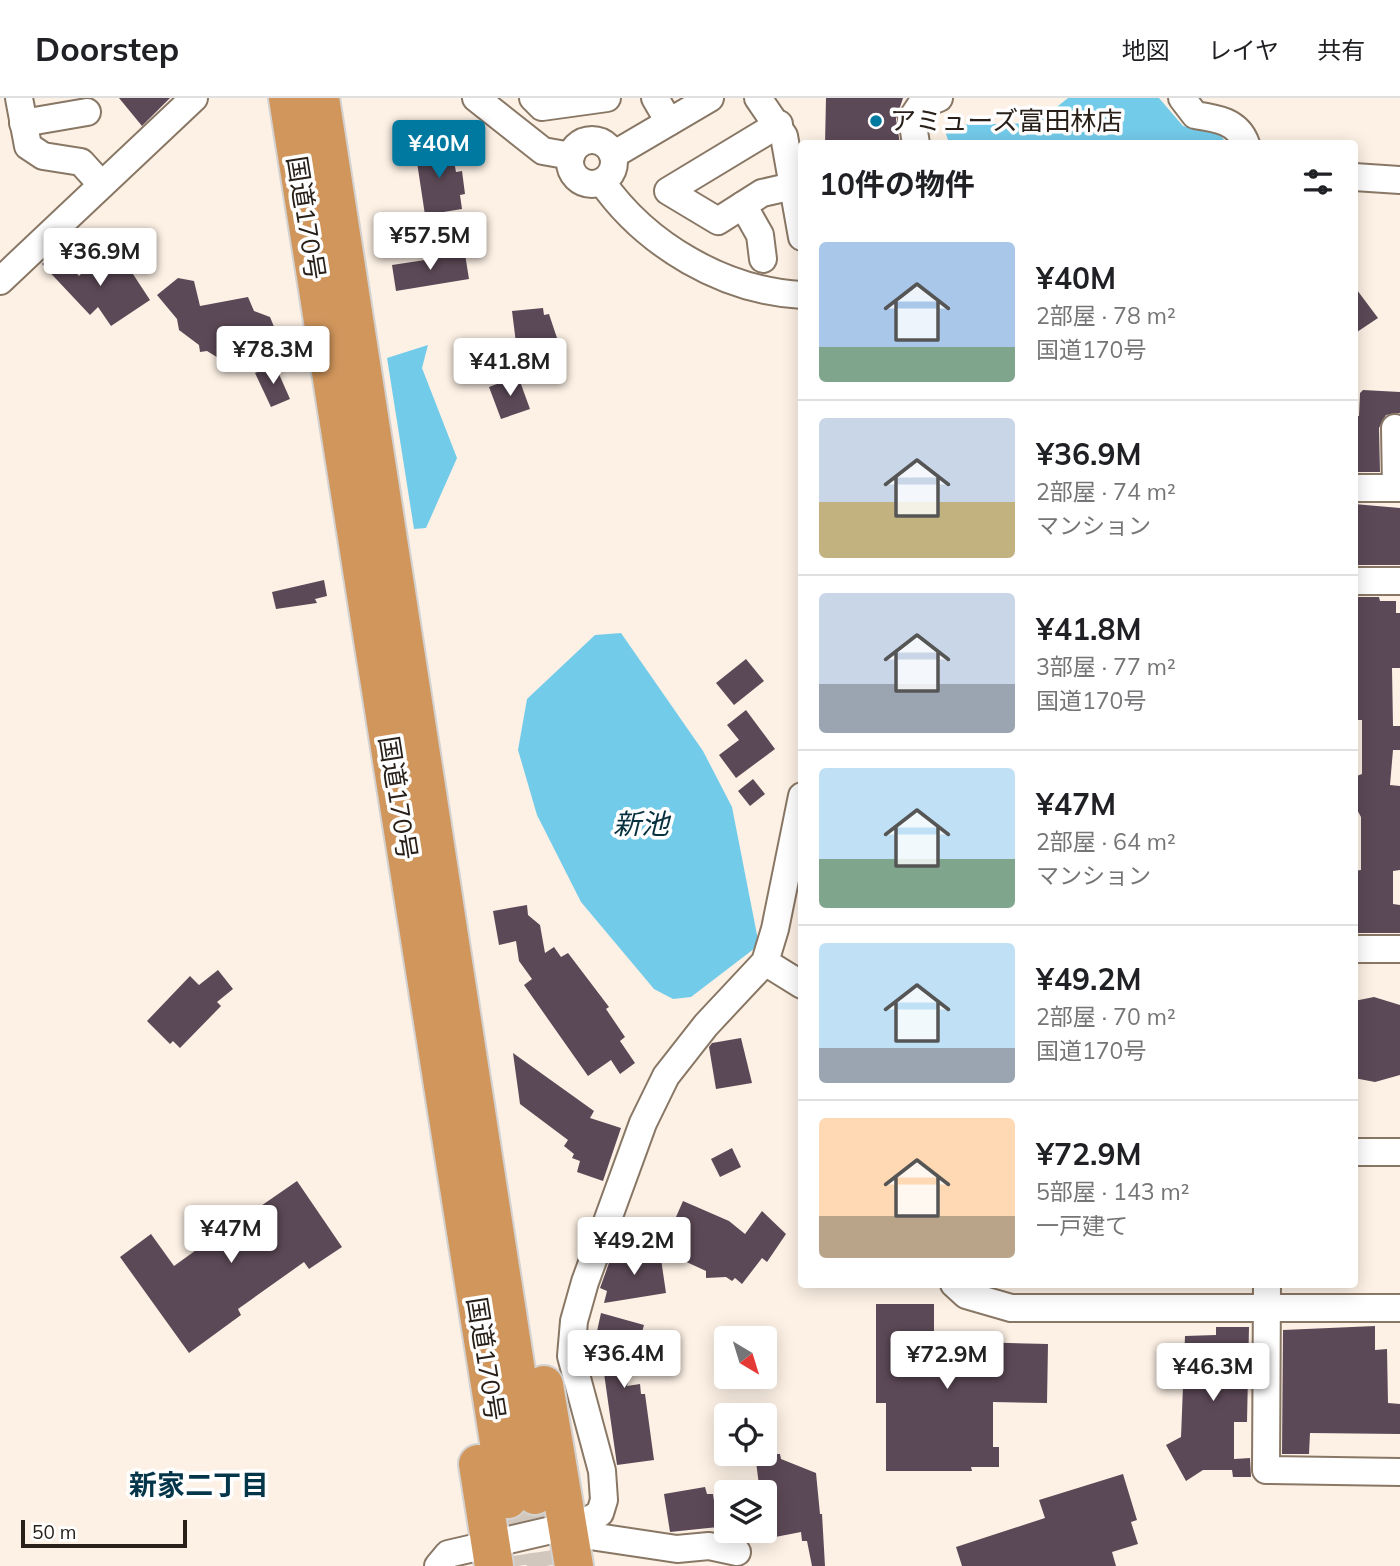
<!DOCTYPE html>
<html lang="ja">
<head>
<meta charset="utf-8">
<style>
  body { margin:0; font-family:Mulish,"Noto Sans JP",sans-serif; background:#f2f2f2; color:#202124; height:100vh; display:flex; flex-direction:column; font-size:26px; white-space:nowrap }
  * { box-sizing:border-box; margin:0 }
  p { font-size:23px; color:#757577 }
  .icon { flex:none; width:38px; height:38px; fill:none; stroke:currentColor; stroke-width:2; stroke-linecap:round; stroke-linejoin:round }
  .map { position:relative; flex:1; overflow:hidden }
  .drawer { position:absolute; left:798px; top:42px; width:560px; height:1148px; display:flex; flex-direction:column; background:#fff; border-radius:7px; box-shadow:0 4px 18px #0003 }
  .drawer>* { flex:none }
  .needle { width:46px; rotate:142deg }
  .fabs { position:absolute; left:714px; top:1228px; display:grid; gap:14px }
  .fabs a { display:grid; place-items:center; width:63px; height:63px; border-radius:7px; background:#fff; box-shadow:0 4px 18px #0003; font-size:35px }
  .scale { position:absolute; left:21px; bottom:18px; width:166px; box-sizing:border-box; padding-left:7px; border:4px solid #282019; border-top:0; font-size:19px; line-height:24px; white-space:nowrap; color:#282019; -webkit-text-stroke:5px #fff; paint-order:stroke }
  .price { position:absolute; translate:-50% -60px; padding:0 16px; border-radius:7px; background:#fff; color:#222; font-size:23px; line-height:46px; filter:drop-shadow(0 2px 4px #0008) }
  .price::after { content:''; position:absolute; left:50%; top:42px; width:21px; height:16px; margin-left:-10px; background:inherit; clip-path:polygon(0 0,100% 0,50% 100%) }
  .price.current { background:#0079a1; color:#fff }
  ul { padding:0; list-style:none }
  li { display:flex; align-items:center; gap:21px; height:175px; padding:0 21px }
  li+li { border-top:2px solid #e0e0e0 }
  li span { display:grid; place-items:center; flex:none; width:196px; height:140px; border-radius:7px; color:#555 }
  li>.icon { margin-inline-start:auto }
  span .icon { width:84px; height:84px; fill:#fffc; stroke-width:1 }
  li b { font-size:30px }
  h2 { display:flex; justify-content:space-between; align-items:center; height:84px; padding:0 21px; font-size:30px }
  header { display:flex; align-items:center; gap:42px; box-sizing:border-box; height:98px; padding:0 35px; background:#fff; border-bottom:2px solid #e0e0e0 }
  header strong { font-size:33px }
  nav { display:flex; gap:38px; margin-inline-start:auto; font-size:24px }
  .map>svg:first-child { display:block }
  .water { fill:#73cbea }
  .building { fill:#5c4957 }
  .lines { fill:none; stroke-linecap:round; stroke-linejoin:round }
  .highway-tunnel { stroke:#d2c7bc; stroke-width:38; stroke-dasharray:38 19; stroke-linecap:butt }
  .minor-casing { stroke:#897765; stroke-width:30 }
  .highway-casing { stroke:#d4d2d1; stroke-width:42 }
  .minor { stroke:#fff; stroke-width:26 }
  .highway { stroke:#d1965c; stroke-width:38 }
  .poi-dot { fill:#0079a1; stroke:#fff; stroke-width:2.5 }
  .labels { text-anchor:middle; stroke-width:7; stroke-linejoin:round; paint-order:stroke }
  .poi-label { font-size:26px; fill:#282019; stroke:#fff; text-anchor:start }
  .street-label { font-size:26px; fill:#282019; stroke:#fff }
  .water-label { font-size:28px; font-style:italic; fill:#07313f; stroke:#fff }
  .neighbourhood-label { font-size:28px; font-weight:bold; fill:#04364a; stroke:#fff }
</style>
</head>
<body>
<header>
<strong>Doorstep</strong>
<nav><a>地図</a><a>レイヤ</a><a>共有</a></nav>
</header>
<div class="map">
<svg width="1400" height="1468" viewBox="0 0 1400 1468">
  <rect width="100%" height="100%" fill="#fdf1e5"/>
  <g class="water">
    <path d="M 1068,0 L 1159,0 L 1183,28 L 1220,36 L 1226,45 L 949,45 L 943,27 L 1037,25 Z"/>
    <path d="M 428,247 L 422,270 L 457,360 L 426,430 L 414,431 L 387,260 Z"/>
    <path d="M 621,535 L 703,653 L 732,709 L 759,847 L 691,899 L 673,901 L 654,891 L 581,804 L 537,717 L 518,652 L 527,601 L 595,537 Z"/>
  </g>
  <g class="building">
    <path d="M 119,0 L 170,0 L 142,28 Z"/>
    <path d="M 826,0 L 903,0 L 896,21 L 900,46 L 825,46 Z"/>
    <path d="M 451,46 L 456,74 L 462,73 L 465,96 L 460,97 L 462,111 L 425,117 L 415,51 Z"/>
    <path d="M 57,153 L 79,178 L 99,158 L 116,175 L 127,167 L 150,202 L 111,228 L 98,209 L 90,217 L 42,166 Z"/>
    <path d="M 465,156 L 469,181 L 396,193 L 392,167 Z"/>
    <path d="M 178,180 L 194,183 L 200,208 L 248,199 L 254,213 L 270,219 L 277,236 L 263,260 L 241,245 L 237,235 L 220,261 L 207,253 L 200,254 L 199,247 L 179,232 L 177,221 L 157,197 Z"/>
    <path d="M 1354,188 L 1378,220 L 1354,236 Z"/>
    <path d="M 543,210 L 544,217 L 549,216 L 557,240 L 516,245 L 512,213 Z"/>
    <path d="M 275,267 L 290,301 L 271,309 L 255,275 Z"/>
    <path d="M 518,278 L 530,311 L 501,321 L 489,289 Z"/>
    <path d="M 1363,292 L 1400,294 L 1400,315 L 1386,317 L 1379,330 L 1380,374 L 1354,374 L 1354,318 L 1359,318 L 1360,295 Z"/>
    <path d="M 1354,406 L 1400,410 L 1400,467 L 1354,467 Z"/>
    <path d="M 324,482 L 327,498 L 315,501 L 317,505 L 276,511 L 272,494 Z"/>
    <path d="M 1354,499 L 1379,499 L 1380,503 L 1396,503 L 1396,515 L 1400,515 L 1400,570 L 1392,570 L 1393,628 L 1400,628 L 1400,652 L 1393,652 L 1390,687 L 1400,688 L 1400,772 L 1393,773 L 1393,806 L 1400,807 L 1400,835 L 1355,835 L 1354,773 L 1361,772 L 1361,719 L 1354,706 L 1354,679 L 1362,676 L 1362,622 L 1357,622 Z"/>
    <path d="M 746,561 L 764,583 L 734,607 L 716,585 Z"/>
    <path d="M 746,612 L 775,651 L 736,680 L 719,657 L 739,642 L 727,627 Z"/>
    <path d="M 753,681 L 765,696 L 750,708 L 738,693 Z"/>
    <path d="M 527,807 L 528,817 L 540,827 L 545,855 L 554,849 L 561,859 L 568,855 L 609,909 L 606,911 L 625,939 L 620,943 L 635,965 L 620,976 L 611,962 L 588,978 L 524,887 L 532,881 L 519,863 L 516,843 L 499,847 L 493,813 Z"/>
    <path d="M 218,872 L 233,891 L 217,904 L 221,908 L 180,950 L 173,943 L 170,946 L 147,923 L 190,878 L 199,887 Z"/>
    <path d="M 1374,899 L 1400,907 L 1400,977 L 1375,984 L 1354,980 L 1354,903 Z"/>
    <path d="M 741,940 L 752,985 L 716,991 L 709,949 L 712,945 Z"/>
    <path d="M 513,955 L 594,1013 L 590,1020 L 621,1030 L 603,1083 L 577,1074 L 580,1063 L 572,1060 L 574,1056 L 564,1048 L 568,1042 L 520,1006 Z"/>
    <path d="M 732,1050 L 741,1069 L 720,1079 L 711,1061 Z"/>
    <path d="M 297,1083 L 342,1149 L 309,1171 L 304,1164 L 238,1211 L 241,1217 L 189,1255 L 120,1159 L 151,1136 L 174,1168 L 206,1145 L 199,1136 L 225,1118 L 232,1128 Z"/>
    <path d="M 683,1103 L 729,1123 L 745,1136 L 762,1113 L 786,1136 L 767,1164 L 762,1160 L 742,1186 L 735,1180 L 732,1183 L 726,1179 L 706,1180 L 706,1173 L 667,1155 L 682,1122 L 676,1119 Z"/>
    <path d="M 613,1154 L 627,1159 L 660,1154 L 666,1195 L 604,1205 L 607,1193 L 600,1190 Z"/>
    <path d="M 876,1206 L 934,1206 L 934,1243 L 1048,1246 L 1047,1305 L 993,1304 L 993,1349 L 999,1349 L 999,1369 L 971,1369 L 972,1373 L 886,1373 L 886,1305 L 876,1305 Z"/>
    <path d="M 601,1215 L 644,1227 L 638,1248 L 629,1246 L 632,1272 L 627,1288 L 640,1286 L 641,1296 L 645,1296 L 654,1362 L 617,1367 L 603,1268 L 600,1267 L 602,1259 L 592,1256 Z"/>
    <path d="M 1375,1228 L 1375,1252 L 1387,1251 L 1388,1305 L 1400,1306 L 1400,1336 L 1310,1335 L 1309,1356 L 1282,1356 L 1283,1232 Z"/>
    <path d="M 1216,1229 L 1249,1229 L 1247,1324 L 1234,1324 L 1234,1361 L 1250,1360 L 1251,1379 L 1233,1379 L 1232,1372 L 1203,1372 L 1186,1383 L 1166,1347 L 1181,1339 L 1185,1238 L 1216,1237 Z"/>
    <path d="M 755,1356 L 780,1356 L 781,1361 L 816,1375 L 820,1416 L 822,1416 L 825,1468 L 812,1468 L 807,1443 L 802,1443 L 801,1434 L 765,1441 L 765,1395 L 760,1395 Z"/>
    <path d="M 1123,1376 L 1137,1422 L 1131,1424 L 1138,1446 L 1112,1454 L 1116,1468 L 962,1468 L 956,1449 L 1045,1420 L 1039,1402 Z"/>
    <path d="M 705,1389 L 707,1396 L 713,1396 L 718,1429 L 670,1434 L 664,1396 Z"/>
  </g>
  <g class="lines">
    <g class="highway-tunnel">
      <path d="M 535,1397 L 546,1468"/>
      <path d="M 508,1401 L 518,1468"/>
    </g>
    <g class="minor-casing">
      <g id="minor">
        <path d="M 19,0 L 28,48 L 43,58 L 81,64 L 101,86"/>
        <path d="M 476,0 L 543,53 L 571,58"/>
        <path d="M 533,0 L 542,9 L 607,0"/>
        <path d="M 655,0 L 669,24"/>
        <path d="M 758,0 L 784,38 L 802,139"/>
        <path d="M 1182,0 L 1195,17 C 1216,20 1238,23 1246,46"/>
        <path d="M 23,25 L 87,14"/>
        <path d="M 779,26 L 668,93 L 718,123 L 762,95 L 793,88"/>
        <circle cx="592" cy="64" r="22"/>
        <path d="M 916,46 L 912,20 L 920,8 L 939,0"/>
        <path d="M 613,57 L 710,0"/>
        <path d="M 1354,79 L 1400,82"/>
        <path d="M 602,84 C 646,147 724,193 802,197"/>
        <path d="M 743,107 L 760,137 L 763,161"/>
        <path d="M 0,183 L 194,0"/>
        <path d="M 1395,330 L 1396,390"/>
        <path d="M 1354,390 L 1400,390"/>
        <path d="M 1354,483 L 1400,483"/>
        <path d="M 1354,851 L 1400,851"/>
        <path d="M 765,864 L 802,887"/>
        <path d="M 1354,1054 L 1400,1054"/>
        <path d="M 954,1186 L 966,1197 L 1011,1210 L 1400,1210"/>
        <path d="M 1267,1186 L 1266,1372 L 1400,1374"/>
        <path d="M 586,1424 L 590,1438 L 677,1451 L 709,1448 L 737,1454"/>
        <path d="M 438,1468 L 448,1456 L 586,1424 L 600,1415 L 604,1402 L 602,1373 L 571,1258 L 574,1223 L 585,1184 L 643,1025 L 666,978 L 706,927 L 765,864 L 775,831 L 802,698"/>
      </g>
    </g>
    <g class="highway-casing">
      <g id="highway">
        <path d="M 288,0 L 508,1401"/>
        <path d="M 320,0 L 535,1397"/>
        <path d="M 544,1287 L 574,1468"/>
        <path d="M 478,1366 L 494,1468"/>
      </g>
    </g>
    <use href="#minor" class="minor"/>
    <use href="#highway" class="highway"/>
  </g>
  <circle class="poi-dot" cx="876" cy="23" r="7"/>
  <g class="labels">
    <g class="poi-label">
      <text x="890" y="32">アミューズ富田林店</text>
    </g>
    <g class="street-label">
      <text transform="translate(306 120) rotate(81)" y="9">国道170号</text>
      <text transform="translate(398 700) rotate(81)" y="9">国道170号</text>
      <text transform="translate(486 1261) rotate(81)" y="9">国道170号</text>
    </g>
    <g class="water-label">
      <text x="641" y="736">新池</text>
    </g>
    <g class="neighbourhood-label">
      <text x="199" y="1397">新家二丁目</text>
    </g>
  </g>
</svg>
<div class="fabs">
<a><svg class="needle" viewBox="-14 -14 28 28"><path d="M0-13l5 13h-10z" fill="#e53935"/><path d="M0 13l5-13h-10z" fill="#757577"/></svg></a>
<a><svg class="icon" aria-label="locate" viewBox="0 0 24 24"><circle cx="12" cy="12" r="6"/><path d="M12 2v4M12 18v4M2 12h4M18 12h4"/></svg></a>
<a><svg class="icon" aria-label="layers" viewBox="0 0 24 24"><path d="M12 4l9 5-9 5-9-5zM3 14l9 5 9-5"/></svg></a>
</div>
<div class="scale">50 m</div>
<b class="price current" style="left:439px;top:82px">¥40M</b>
<b class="price" style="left:430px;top:174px">¥57.5M</b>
<b class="price" style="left:100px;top:190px">¥36.9M</b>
<b class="price" style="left:273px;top:288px">¥78.3M</b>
<b class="price" style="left:510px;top:300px">¥41.8M</b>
<b class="price" style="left:231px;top:1167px">¥47M</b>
<b class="price" style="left:634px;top:1179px">¥49.2M</b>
<b class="price" style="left:624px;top:1292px">¥36.4M</b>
<b class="price" style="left:947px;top:1293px">¥72.9M</b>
<b class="price" style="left:1213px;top:1305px">¥46.3M</b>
<section class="drawer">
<h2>10件の物件<svg class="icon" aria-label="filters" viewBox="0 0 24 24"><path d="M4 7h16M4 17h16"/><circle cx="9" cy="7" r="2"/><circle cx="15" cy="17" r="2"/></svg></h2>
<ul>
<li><span style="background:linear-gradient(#a9c7e8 75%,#7fa58c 0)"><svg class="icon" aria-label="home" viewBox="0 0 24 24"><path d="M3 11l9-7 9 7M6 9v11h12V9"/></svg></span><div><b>¥40M</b><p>2部屋 · 78 m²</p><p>国道170号</p></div></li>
<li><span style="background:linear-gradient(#c9d6e8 60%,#c2b280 0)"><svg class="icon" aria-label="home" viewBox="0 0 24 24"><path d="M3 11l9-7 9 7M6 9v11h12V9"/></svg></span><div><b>¥36.9M</b><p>2部屋 · 74 m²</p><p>マンション</p></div></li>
<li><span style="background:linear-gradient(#c9d6e8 65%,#9aa5b1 0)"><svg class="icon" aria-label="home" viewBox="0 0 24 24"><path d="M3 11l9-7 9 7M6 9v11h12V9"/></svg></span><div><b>¥41.8M</b><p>3部屋 · 77 m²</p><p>国道170号</p></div></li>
<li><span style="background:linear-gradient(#bfe0f5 65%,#7fa58c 0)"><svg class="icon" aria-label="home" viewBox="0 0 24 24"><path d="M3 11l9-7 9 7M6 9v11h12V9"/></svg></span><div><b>¥47M</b><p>2部屋 · 64 m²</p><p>マンション</p></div></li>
<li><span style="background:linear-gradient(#bfe0f5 75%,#9aa5b1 0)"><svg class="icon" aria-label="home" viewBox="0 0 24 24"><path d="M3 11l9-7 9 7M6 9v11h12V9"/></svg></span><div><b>¥49.2M</b><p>2部屋 · 70 m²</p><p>国道170号</p></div></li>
<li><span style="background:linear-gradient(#ffd9b3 70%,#b9a48a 0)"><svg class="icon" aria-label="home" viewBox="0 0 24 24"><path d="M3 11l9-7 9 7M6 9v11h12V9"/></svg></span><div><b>¥72.9M</b><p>5部屋 · 143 m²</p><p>一戸建て</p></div></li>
</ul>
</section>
</div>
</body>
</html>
